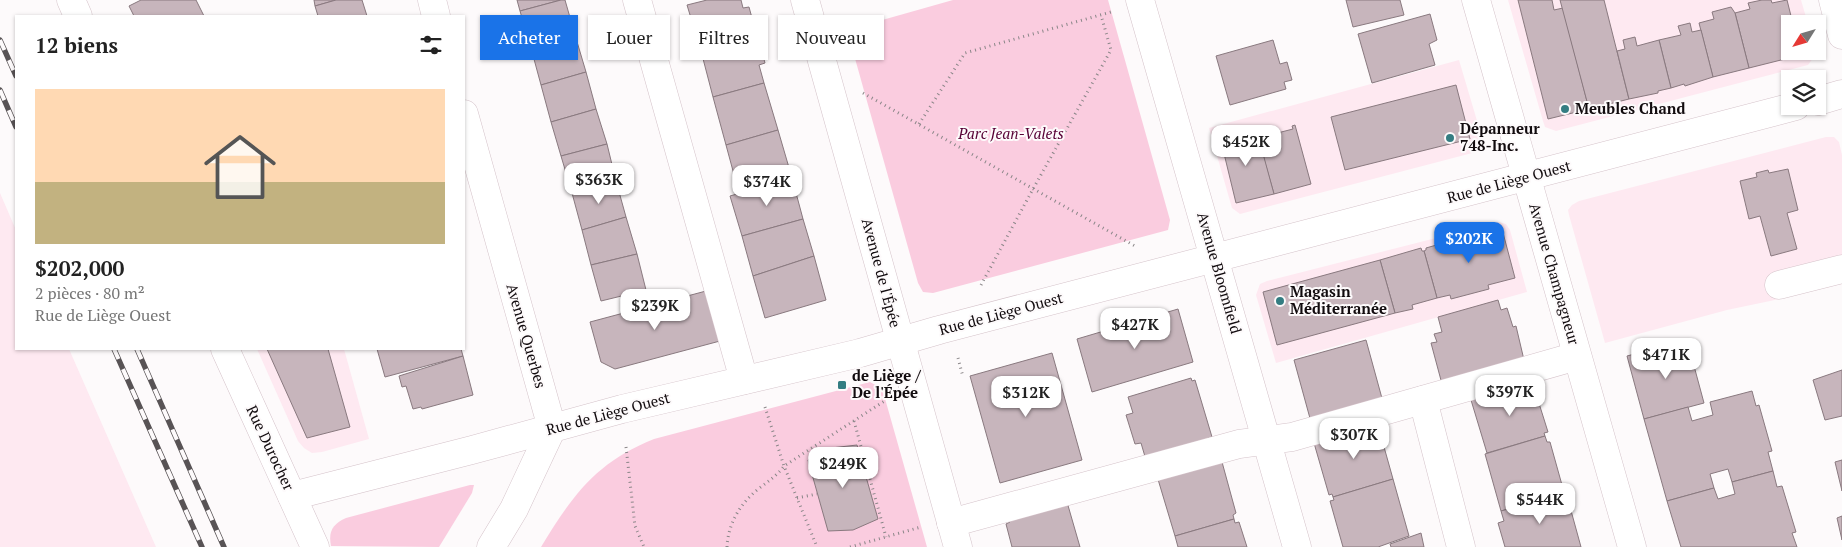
<!DOCTYPE html>
<html lang="fr">
<head>
<meta charset="utf-8">
<style>
  body { margin:0; font-family:"PT Serif",serif; background:#f2f2f2; color:#222; height:100vh; display:flex; flex-direction:column; font-size:19px; white-space:nowrap }
  * { box-sizing:border-box; margin:0 }
  p { font-size:16px; color:#767676 }
  .icon { flex:none; width:28px; height:28px; fill:none; stroke:currentColor; stroke-width:2; stroke-linecap:round; stroke-linejoin:round }
  .map { position:relative; flex:1; overflow:hidden }
  .side { position:absolute; left:15px; top:15px; width:450px; height:335px; display:flex; flex-direction:column; background:#fff; border-radius:0px; box-shadow:0 1px 4px #0004 }
  .side>* { flex:none }
  .banner { position:absolute; left:480px; top:15px; width:475px; height:45px; display:flex; gap:10px }
  .needle { width:32px; rotate:233deg }
  .tools { position:absolute; left:1781px; top:15px; display:grid; gap:10px }
  .tools a { display:grid; place-items:center; width:45px; height:45px; border-radius:0px; background:#fff; box-shadow:0 1px 4px #0004; font-size:25px }
  .price { position:absolute; translate:-50% -42px; padding:0 11px; border-radius:10px; background:#fff; color:#222; font-size:16px; line-height:32px; filter:drop-shadow(0 1px 2px #0008) }
  .price::after { content:''; position:absolute; left:50%; top:30px; width:15px; height:11px; margin-left:-8px; background:inherit; clip-path:polygon(0 0,100% 0,50% 100%) }
  .price.selected { background:#1a73e8; color:#fff }
  ul { padding:0; list-style:none }
  li { display:grid; align-content:center; gap:10px; height:265px; padding:0 20px }
  li+li { border-top:1px solid #e0e0e0 }
  li span { display:grid; place-items:center; height:155px; border-radius:0px; color:#555 }
  li>.icon { margin-inline-start:auto }
  span .icon { width:90px; height:90px; fill:#fffc; stroke-width:1 }
  li b { font-size:21px }
  h2 { display:flex; justify-content:space-between; align-items:center; height:60px; padding:0 20px; font-size:21px }
  .tag { padding:0 18px; border-radius:0px; background:#fff; box-shadow:0 1px 4px #0004; font-size:18px; line-height:45px }
  .tag.selected { background:#1a73e8; color:#fff }
  .map>svg:first-child { display:block }
  .built { fill:#fee9f1 }
  .green { fill:#faccdf }
  .building { fill:#c7b5bc; stroke:#89797f }
  .lines { fill:none; stroke-linecap:round; stroke-linejoin:round }
  .minor-casing { stroke:#d5c3ca; stroke-width:29 }
  .path { stroke:#8a8688; stroke-width:3; stroke-dasharray:1 4; stroke-linecap:butt }
  .minor { stroke:#fff; stroke-width:28 }
  .rail-casing { stroke:#585355; stroke-width:5.5 }
  .rail { stroke:#fdfafb; stroke-width:4; stroke-dasharray:11; stroke-linecap:butt }
  .poi-dot { fill:#347d82; stroke:#fdfafb; stroke-width:2 }
  .labels { text-anchor:middle; stroke-width:4; stroke-linejoin:round; paint-order:stroke }
  .poi-label { font-size:15px; font-weight:bold; fill:#110b0e; stroke:#fdfafb; text-anchor:start }
  .park-label { font-size:15px; font-style:italic; fill:#570035; stroke:#fdfafb }
  .street-label { font-size:15px; fill:#110b0e; stroke:#fdfafb }
</style>
</head>
<body>
<div class="map">
<svg width="1842" height="547" viewBox="0 0 1842 547">
  <rect width="100%" height="100%" fill="#fdfafb"/>
  <g class="built">
    <path d="M 1508,0 L 1801,0 L 1808,24 L 1790,24 L 1790,51 L 1815,51 L 1816,54 L 1808,65 L 1556,131 L 1545,127 L 1543,121 Z"/>
    <path d="M 1459,60 L 1483,141 L 1481,147 L 1476,152 L 1240,214 L 1232,208 L 1209,128 Z"/>
    <path d="M 1826,137 L 1834,137 L 1839,142 L 1842,155 L 1842,284 L 1770,301 L 1727,310 L 1605,343 L 1569,215 L 1568,210 L 1572,205 L 1579,201 Z"/>
    <path d="M 0,193 L 16,230 L 16,349 L 69,349 L 156,547 L 0,547 Z"/>
    <path d="M 1499,222 L 1506,224 L 1510,230 L 1527,292 L 1276,363 L 1256,295 L 1260,284 L 1267,281 Z"/>
    <path d="M 257,349 L 344,349 L 369,439 L 322,452 L 312,453 L 304,448 L 298,441 Z"/>
  </g>
  <g class="green">
    <path d="M 953,0 L 1108,0 L 1170,220 L 1168,230 L 933,293 L 923,292 L 918,283 L 847,30 Z"/>
    <path d="M 870,382 L 881,388 L 884,395 L 927,547 L 541,547 C 572,496 596,462 654,439 Z"/>
    <path d="M 470,485 L 474,485 L 472,493 L 439,547 L 331,546 C 328,531 333,524 346,518 Z"/>
  </g>
  <g class="building">
    <path d="M 141,0 L 196,0 L 204,16 L 134,16 L 129,6 Z"/>
    <path d="M 314,0 L 336,0 L 315,6 Z"/>
    <path d="M 336,0 L 362,0 L 367,16 L 318,16 L 315,6 Z"/>
    <path d="M 517,0 L 561,0 L 520,11 Z"/>
    <path d="M 561,0 L 565,0 L 575,35 L 531,48 L 520,11 Z"/>
    <path d="M 707,0 L 741,0 L 743,8 L 749,7 L 752,18 L 746,20 L 751,37 L 701,51 L 687,5 Z"/>
    <path d="M 1346,0 L 1400,0 L 1404,15 L 1353,27 Z"/>
    <path d="M 1518,0 L 1552,0 L 1554,10 L 1563,8 L 1589,109 L 1548,119 Z"/>
    <path d="M 1560,0 L 1604,0 L 1629,99 L 1589,109 Z"/>
    <path d="M 1762,0 L 1771,0 L 1772,3 L 1787,0 L 1793,24 L 1790,24 L 1790,51 L 1800,51 L 1801,55 L 1749,68 L 1735,13 L 1750,9 L 1748,3 Z"/>
    <path d="M 1731,7 L 1735,13 L 1749,68 L 1713,77 L 1699,23 L 1714,19 L 1712,12 Z"/>
    <path d="M 1430,14 L 1437,40 L 1429,44 L 1435,65 L 1372,83 L 1358,34 Z"/>
    <path d="M 1690,23 L 1692,32 L 1701,30 L 1713,77 L 1685,86 L 1684,84 L 1671,88 L 1659,40 L 1681,35 L 1678,26 Z"/>
    <path d="M 575,35 L 586,72 L 541,85 L 531,48 Z"/>
    <path d="M 751,37 L 756,54 L 762,52 L 765,63 L 759,65 L 764,83 L 713,97 L 701,51 Z"/>
    <path d="M 1635,37 L 1637,46 L 1659,40 L 1671,88 L 1658,91 L 1658,93 L 1629,99 L 1617,51 L 1625,49 L 1623,40 Z"/>
    <path d="M 1273,40 L 1280,64 L 1287,62 L 1292,80 L 1284,82 L 1286,89 L 1230,105 L 1216,56 Z"/>
    <path d="M 586,72 L 596,109 L 551,122 L 541,85 Z"/>
    <path d="M 764,83 L 778,130 L 726,145 L 713,97 Z"/>
    <path d="M 1456,85 L 1470,139 L 1345,170 L 1331,117 Z"/>
    <path d="M 596,109 L 607,144 L 561,156 L 551,122 Z"/>
    <path d="M 1295,125 L 1311,184 L 1274,194 L 1258,138 L 1293,129 L 1292,126 Z"/>
    <path d="M 1256,128 L 1274,194 L 1236,203 L 1220,137 L 1243,130 L 1246,141 L 1254,139 L 1250,129 Z"/>
    <path d="M 778,130 L 792,178 L 739,193 L 726,145 Z"/>
    <path d="M 607,144 L 616,181 L 572,193 L 561,156 Z"/>
    <path d="M 1788,169 L 1798,210 L 1787,213 L 1797,249 L 1771,256 L 1760,216 L 1749,219 L 1740,181 L 1757,177 L 1756,173 L 1768,170 L 1769,173 Z"/>
    <path d="M 792,178 L 803,219 L 742,236 L 730,196 Z"/>
    <path d="M 616,181 L 626,217 L 582,230 L 572,193 Z"/>
    <path d="M 626,217 L 637,254 L 591,265 L 582,230 Z"/>
    <path d="M 803,219 L 814,256 L 753,276 L 742,236 Z"/>
    <path d="M 1496,228 L 1497,230 L 1502,229 L 1515,278 L 1488,285 L 1489,289 L 1451,299 L 1450,295 L 1437,298 L 1424,251 L 1426,250 L 1426,248 Z"/>
    <path d="M 1421,248 L 1422,251 L 1424,251 L 1437,298 L 1412,305 L 1413,309 L 1395,313 L 1380,260 Z"/>
    <path d="M 637,254 L 646,290 L 601,301 L 591,265 Z"/>
    <path d="M 814,256 L 826,300 L 765,318 L 753,276 Z"/>
    <path d="M 1380,260 L 1395,313 L 1277,345 L 1263,292 Z"/>
    <path d="M 706,291 L 720,341 L 615,369 L 601,362 L 590,322 Z"/>
    <path d="M 1498,300 L 1501,310 L 1507,308 L 1513,327 L 1516,326 L 1524,360 L 1442,384 L 1431,343 L 1437,342 L 1434,334 L 1442,332 L 1438,317 Z"/>
    <path d="M 1178,309 L 1193,362 L 1092,392 L 1077,339 Z"/>
    <path d="M 1366,340 L 1383,402 L 1311,422 L 1294,360 Z"/>
    <path d="M 1687,340 L 1704,403 L 1644,419 L 1627,356 Z"/>
    <path d="M 267,349 L 328,349 L 350,427 L 307,438 Z"/>
    <path d="M 377,349 L 461,349 L 463,356 L 385,377 Z"/>
    <path d="M 1052,353 L 1082,460 L 1000,483 L 970,376 Z"/>
    <path d="M 463,356 L 473,395 L 422,409 L 421,407 L 413,409 L 406,386 L 402,387 L 399,376 Z"/>
    <path d="M 1842,370 L 1842,416 L 1825,420 L 1813,380 Z"/>
    <path d="M 1191,378 L 1192,381 L 1195,380 L 1212,437 L 1208,438 L 1209,441 L 1146,460 L 1141,443 L 1135,444 L 1126,415 L 1133,413 L 1128,397 Z"/>
    <path d="M 1532,381 L 1548,432 L 1544,433 L 1545,436 L 1487,453 L 1471,400 Z"/>
    <path d="M 1752,391 L 1756,406 L 1759,405 L 1772,451 L 1768,452 L 1773,471 L 1732,482 L 1728,469 L 1710,474 L 1714,488 L 1667,501 L 1644,419 L 1688,407 L 1692,421 L 1713,415 L 1710,402 Z"/>
    <path d="M 1377,422 L 1393,479 L 1333,497 L 1332,494 L 1329,495 L 1314,443 Z"/>
    <path d="M 1545,436 L 1547,442 L 1550,442 L 1562,485 L 1559,486 L 1561,494 L 1501,511 L 1485,454 Z"/>
    <path d="M 857,445 L 878,519 L 853,530 L 828,531 L 808,460 L 831,448 Z"/>
    <path d="M 1842,460 L 1842,491 L 1835,462 Z"/>
    <path d="M 1222,462 L 1236,513 L 1233,515 L 1234,519 L 1175,536 L 1157,476 Z"/>
    <path d="M 1773,471 L 1777,487 L 1782,486 L 1796,532 L 1792,533 L 1797,547 L 1681,547 L 1667,501 L 1714,488 L 1718,499 L 1735,494 L 1732,482 Z"/>
    <path d="M 1393,479 L 1409,536 L 1378,547 L 1343,547 L 1330,501 L 1334,500 L 1333,497 Z"/>
    <path d="M 1561,494 L 1563,497 L 1567,496 L 1581,547 L 1505,547 L 1498,523 L 1504,521 L 1501,511 Z"/>
    <path d="M 1067,502 L 1080,547 L 1012,547 L 1006,524 L 1010,522 L 1009,519 Z"/>
    <path d="M 1842,516 L 1842,540 L 1837,518 Z"/>
    <path d="M 1234,519 L 1235,523 L 1239,522 L 1247,547 L 1178,547 L 1175,536 Z"/>
    <path d="M 1421,533 L 1424,547 L 1391,547 L 1390,544 Z"/>
  </g>
  <g class="lines">
    <g class="minor-casing">
      <g id="minor">
        <path d="M 71,0 L 78,16"/>
        <path d="M 432,0 L 436,16"/>
        <path d="M 637,0 L 744,380"/>
        <path d="M 805,0 L 958,547"/>
        <path d="M 1140,0 L 1297,547"/>
        <path d="M 1476,0 L 1632,547"/>
        <path d="M 1833,0 L 1842,35"/>
        <path d="M 1818,101 L 1842,94"/>
        <path d="M 464,114 L 552,428 L 514,509 L 491,547"/>
        <path d="M 1779,285 L 1842,269"/>
        <path d="M 225,349 L 315,547"/>
        <path d="M 1423,400 L 1461,547"/>
        <path d="M 292,496 L 472,450 L 622,409 L 860,353 L 939,330 L 1796,106"/>
        <path d="M 951,523 L 1239,444 L 1292,437 L 1577,356"/>
      </g>
    </g>
    <g class="path">
      <path d="M 863,93 L 1135,246"/>
      <path d="M 919,124 L 965,53 L 1111,12"/>
      <path d="M 981,285 L 1033,189 L 1111,50 L 1101,15"/>
      <path d="M 958,358 L 963,377"/>
      <path d="M 765,407 L 784,466 L 817,547"/>
      <path d="M 854,421 L 886,537"/>
      <path d="M 626,447 L 635,526 L 644,547"/>
      <path d="M 797,498 L 817,494"/>
      <path d="M 727,547 C 728,524 740,504 757,490 C 767,482 776,477 784,466 L 886,400"/>
      <path d="M 850,547 L 921,527"/>
    </g>
    <use href="#minor" class="minor"/>
    <g class="rail-casing">
      <g id="rail">
        <path d="M 0,40 L 16,76"/>
        <path d="M 0,90 L 16,127"/>
        <path d="M 114,349 L 202,547"/>
        <path d="M 137,349 L 224,547"/>
      </g>
    </g>
    <use href="#rail" class="rail"/>
  </g>
  <g class="poi-dot">
    <circle cx="1565" cy="109" r="5"/>
    <circle cx="1450" cy="138" r="5"/>
    <circle cx="1280" cy="301" r="5"/>
    <rect x="837" y="380" width="10" height="10" rx="2.5"/>
  </g>
  <g class="labels">
    <g class="poi-label">
      <text x="1575" y="114">Meubles Chand</text>
      <text x="1460" y="134">Dépanneur<tspan x="1460" dy="17">748-Inc.</tspan></text>
      <text x="1290" y="297">Magasin<tspan x="1290" dy="17">Méditerranée</tspan></text>
      <text x="852" y="381">de Liège /<tspan x="852" dy="17">De l'Épée</tspan></text>
    </g>
    <g class="park-label">
      <text x="1011" y="139">Parc Jean-Valets</text>
    </g>
    <g class="street-label">
      <text transform="translate(1509 182) rotate(-15)" y="5">Rue de Liège Ouest</text>
      <text transform="translate(881 273) rotate(75)" y="5">Avenue de l'Épée</text>
      <text transform="translate(1219 273) rotate(74)" y="5">Avenue Bloomfield</text>
      <text transform="translate(1554 274) rotate(74)" y="5">Avenue Champagneur</text>
      <text transform="translate(1001 314) rotate(-15)" y="5">Rue de Liège Ouest</text>
      <text transform="translate(526 336) rotate(74)" y="5">Avenue Querbes</text>
      <text transform="translate(608 414) rotate(-15)" y="5">Rue de Liège Ouest</text>
      <text transform="translate(270 448) rotate(65)" y="5">Rue Durocher</text>
    </g>
  </g>
</svg>
<div class="tools">
<a><svg class="needle" viewBox="-14 -14 28 28"><path d="M0-13l5 13h-10z" fill="#e53935"/><path d="M0 13l5-13h-10z" fill="#767676"/></svg></a>
<a><svg class="icon" aria-label="layers" viewBox="0 0 24 24"><path d="M12 4l9 5-9 5-9-5zM3 14l9 5 9-5"/></svg></a>
</div>
<b class="price" style="left:1246px;top:167px">$452K</b>
<b class="price" style="left:599px;top:205px">$363K</b>
<b class="price" style="left:767px;top:207px">$374K</b>
<b class="price selected" style="left:1469px;top:264px">$202K</b>
<b class="price" style="left:655px;top:331px">$239K</b>
<b class="price" style="left:1135px;top:350px">$427K</b>
<b class="price" style="left:1666px;top:380px">$471K</b>
<b class="price" style="left:1510px;top:417px">$397K</b>
<b class="price" style="left:1026px;top:418px">$312K</b>
<b class="price" style="left:1354px;top:460px">$307K</b>
<b class="price" style="left:843px;top:489px">$249K</b>
<b class="price" style="left:1540px;top:525px">$544K</b>
<div class="banner">
<a class="tag selected">Acheter</a>
<a class="tag">Louer</a>
<a class="tag">Filtres</a>
<a class="tag">Nouveau</a>
</div>
<section class="side">
<h2>12 biens<svg class="icon" aria-label="filters" viewBox="0 0 24 24"><path d="M4 7h16M4 17h16"/><circle cx="9" cy="7" r="2"/><circle cx="15" cy="17" r="2"/></svg></h2>
<ul>
<li><span style="background:linear-gradient(#ffd9b3 60%,#c2b280 0)"><svg class="icon" aria-label="home" viewBox="0 0 24 24"><path d="M3 11l9-7 9 7M6 9v11h12V9"/></svg></span><div><b>$202,000</b><p>2 pièces · 80 m²</p><p>Rue de Liège Ouest</p></div></li>
</ul>
</section>
</div>
</body>
</html>
